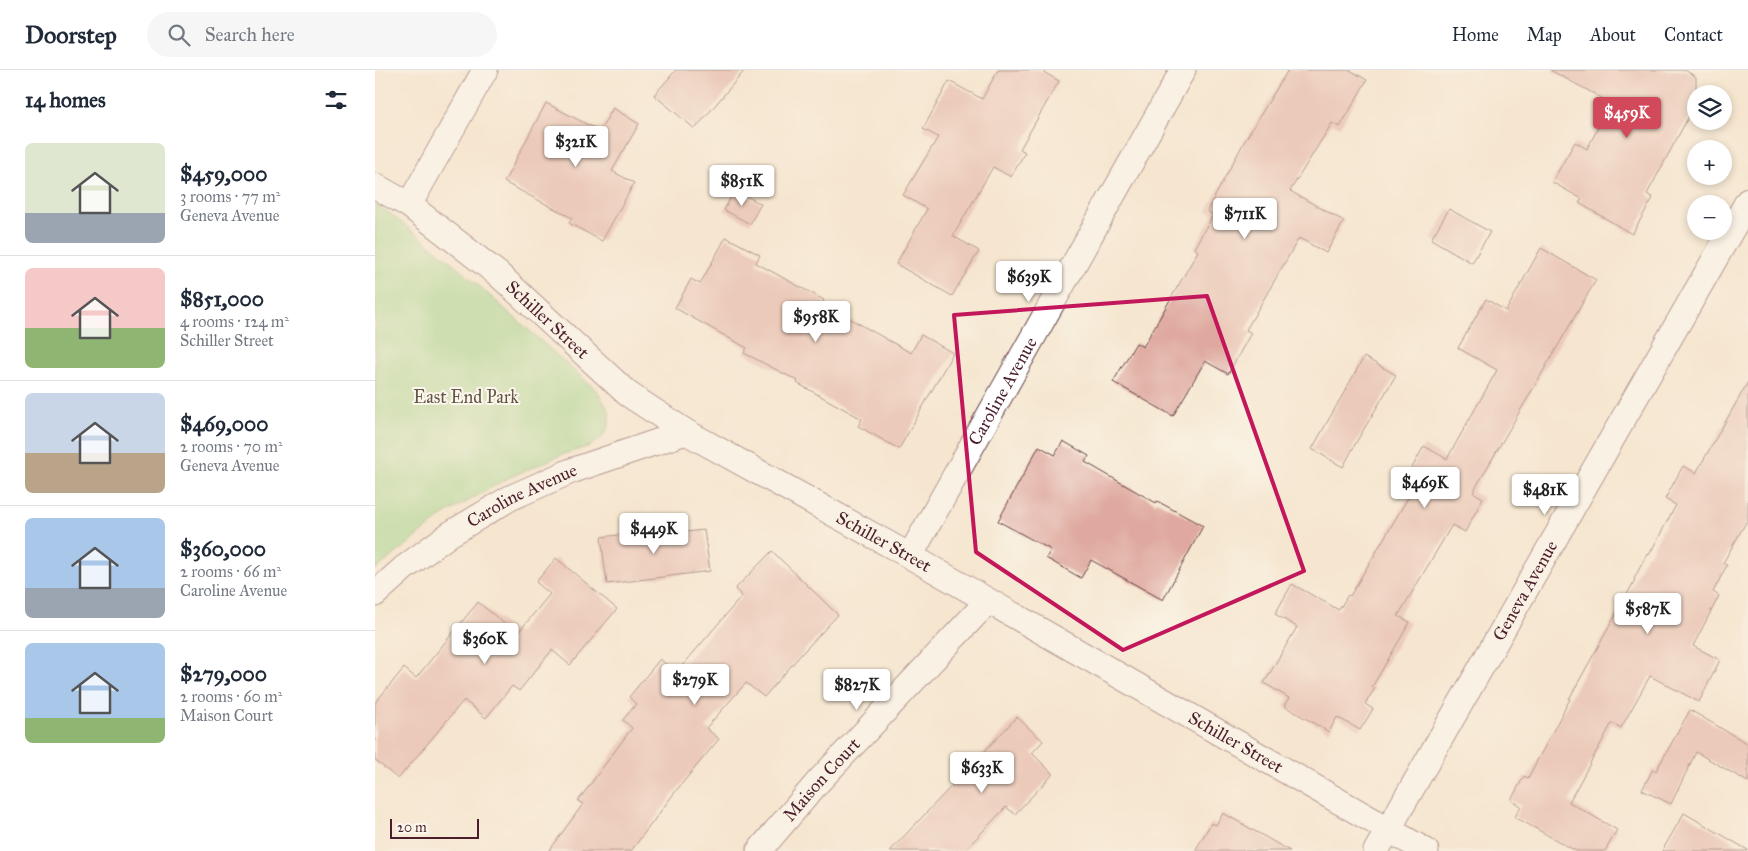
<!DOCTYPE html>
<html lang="en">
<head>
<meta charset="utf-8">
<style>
  body { margin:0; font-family:"IM FELL Great Primer",serif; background:#f6f6f7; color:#1f2937; height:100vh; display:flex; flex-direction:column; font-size:19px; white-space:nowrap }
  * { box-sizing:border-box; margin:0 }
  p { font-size:16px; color:#747a83 }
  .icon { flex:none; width:28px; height:28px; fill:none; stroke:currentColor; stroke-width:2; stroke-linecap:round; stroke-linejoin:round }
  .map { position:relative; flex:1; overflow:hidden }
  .details { display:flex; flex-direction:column; background:#fff; width:375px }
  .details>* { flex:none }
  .buttons { position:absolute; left:1312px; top:15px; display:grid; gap:10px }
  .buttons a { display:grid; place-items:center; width:45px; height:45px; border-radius:50%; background:#fff; box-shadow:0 2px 8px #0003; font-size:25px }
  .scale { position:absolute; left:15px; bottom:12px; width:89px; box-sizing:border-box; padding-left:5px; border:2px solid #4a1f2b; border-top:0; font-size:14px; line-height:18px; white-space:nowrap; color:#4a1f2b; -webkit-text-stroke:4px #fbf7ec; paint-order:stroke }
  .price { position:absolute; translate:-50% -42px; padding:0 11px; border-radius:5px; background:#fff; color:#222; font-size:16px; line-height:32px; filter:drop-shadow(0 1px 2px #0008) }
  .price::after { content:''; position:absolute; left:50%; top:30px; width:15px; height:11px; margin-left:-8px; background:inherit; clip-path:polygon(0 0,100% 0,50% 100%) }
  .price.selected { background:#d1495b; color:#fff }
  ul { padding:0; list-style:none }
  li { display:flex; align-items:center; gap:15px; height:125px; padding:0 25px }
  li+li { border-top:1px solid #e0e1e3 }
  li span { display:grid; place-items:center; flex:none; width:140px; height:100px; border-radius:8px; color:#555 }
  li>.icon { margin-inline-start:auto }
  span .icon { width:60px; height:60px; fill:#fffc; stroke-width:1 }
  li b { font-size:21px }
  h2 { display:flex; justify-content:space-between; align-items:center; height:60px; padding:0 25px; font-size:21px }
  header { display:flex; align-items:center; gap:30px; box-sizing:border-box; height:70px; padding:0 25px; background:#fff; border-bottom:1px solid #e0e1e3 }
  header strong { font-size:24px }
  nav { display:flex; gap:28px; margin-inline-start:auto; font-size:18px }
  .search { width:350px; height:45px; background:#f6f6f7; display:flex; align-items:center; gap:12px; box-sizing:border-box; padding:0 18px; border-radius:28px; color:#747a83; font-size:19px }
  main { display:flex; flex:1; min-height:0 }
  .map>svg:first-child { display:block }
  .green { fill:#9cd689; stroke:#737a5a }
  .building { fill:#dfa99f }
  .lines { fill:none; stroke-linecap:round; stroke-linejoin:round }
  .minor-casing { stroke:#643d44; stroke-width:27 }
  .minor { stroke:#fff; stroke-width:25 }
  .marked { fill:none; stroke:#c2185b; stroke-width:4; stroke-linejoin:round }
  .labels { text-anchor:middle; stroke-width:4; stroke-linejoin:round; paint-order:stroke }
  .street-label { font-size:18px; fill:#4a1f2b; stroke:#fbf7ec }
  .park-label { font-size:18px; fill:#635647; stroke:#fbf7ec }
</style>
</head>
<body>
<header>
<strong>Doorstep</strong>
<div class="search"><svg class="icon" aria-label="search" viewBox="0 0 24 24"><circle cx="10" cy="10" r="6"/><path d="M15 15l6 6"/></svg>Search here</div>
<nav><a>Home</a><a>Map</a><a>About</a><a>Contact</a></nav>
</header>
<main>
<section class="details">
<h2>14 homes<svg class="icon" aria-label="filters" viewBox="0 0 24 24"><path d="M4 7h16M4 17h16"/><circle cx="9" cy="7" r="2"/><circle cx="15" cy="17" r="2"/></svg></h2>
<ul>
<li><span style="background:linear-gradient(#dfe7d0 70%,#9aa5b1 0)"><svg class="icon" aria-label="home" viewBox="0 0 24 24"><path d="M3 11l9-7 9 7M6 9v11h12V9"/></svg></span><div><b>$459,000</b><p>3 rooms · 77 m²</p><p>Geneva Avenue</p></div></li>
<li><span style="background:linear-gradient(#f6c9c9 60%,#8fb573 0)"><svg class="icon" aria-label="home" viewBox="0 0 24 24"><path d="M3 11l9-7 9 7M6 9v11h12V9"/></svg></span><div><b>$851,000</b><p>4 rooms · 124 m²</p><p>Schiller Street</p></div></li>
<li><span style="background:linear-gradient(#c9d6e8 60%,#b9a48a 0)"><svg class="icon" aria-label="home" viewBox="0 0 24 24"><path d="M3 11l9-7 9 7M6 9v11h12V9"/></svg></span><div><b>$469,000</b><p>2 rooms · 70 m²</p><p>Geneva Avenue</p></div></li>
<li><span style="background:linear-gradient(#a9c7e8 70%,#9aa5b1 0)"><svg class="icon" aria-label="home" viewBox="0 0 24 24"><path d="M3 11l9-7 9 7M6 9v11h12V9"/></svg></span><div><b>$360,000</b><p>2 rooms · 66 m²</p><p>Caroline Avenue</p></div></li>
<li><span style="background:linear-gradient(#a9c7e8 75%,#8fb573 0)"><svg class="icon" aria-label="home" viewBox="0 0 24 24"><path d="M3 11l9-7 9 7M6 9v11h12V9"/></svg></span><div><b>$279,000</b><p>2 rooms · 60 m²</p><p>Maison Court</p></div></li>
</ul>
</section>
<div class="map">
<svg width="1373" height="781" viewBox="0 0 1373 781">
  <rect width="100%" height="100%" fill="#fbf7ec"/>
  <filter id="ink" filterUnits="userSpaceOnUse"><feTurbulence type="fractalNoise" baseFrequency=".02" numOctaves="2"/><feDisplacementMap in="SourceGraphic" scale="10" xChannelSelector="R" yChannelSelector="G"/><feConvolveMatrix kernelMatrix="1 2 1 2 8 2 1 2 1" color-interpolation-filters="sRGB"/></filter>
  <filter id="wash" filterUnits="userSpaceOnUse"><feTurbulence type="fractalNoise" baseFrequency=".0096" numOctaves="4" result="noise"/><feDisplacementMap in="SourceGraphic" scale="20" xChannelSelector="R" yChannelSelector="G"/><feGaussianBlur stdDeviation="1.12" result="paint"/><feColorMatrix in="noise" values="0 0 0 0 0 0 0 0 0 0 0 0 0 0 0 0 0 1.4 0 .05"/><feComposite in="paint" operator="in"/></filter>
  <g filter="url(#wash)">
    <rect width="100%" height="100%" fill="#f5e6cf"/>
    <path class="green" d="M 0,134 L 17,145 L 85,199 L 222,321 L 234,341 L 234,356 L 227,367 L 215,376 L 186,385 L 133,408 L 69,445 L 0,500 Z"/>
    <g id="blocks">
      <g class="building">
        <path d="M 301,0 L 370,0 L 320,59 L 279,25 Z"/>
        <path d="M 623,0 L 665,0 L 684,11 L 645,79 L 650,82 L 636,107 L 618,97 L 578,166 L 604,181 L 577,226 L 521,194 L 552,139 L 528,125 L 563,67 L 548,59 L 574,11 L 607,29 Z"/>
        <path d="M 913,0 L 975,0 L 992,10 L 965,57 L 957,53 L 915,121 L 969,151 L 951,183 L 924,168 L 871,260 L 876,263 L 853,304 L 830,291 L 798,346 L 738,312 L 761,273 L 768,277 L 823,181 L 819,178 L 838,145 L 832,141 L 869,72 Z"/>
        <path d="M 1175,0 L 1310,0 L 1321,7 L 1321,33 L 1272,124 L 1278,128 L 1257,164 L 1204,133 L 1207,129 L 1177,112 L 1200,72 L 1212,79 L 1236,33 Z"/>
        <path d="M 171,33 L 225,61 L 238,38 L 264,54 L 237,101 L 259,113 L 227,171 L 194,153 L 197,148 L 129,112 Z"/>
        <path d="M 360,120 L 386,134 L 375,154 L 349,140 Z"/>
        <path d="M 1074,139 L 1115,162 L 1097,193 L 1056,169 Z"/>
        <path d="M 351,167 L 385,185 L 381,193 L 449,230 L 447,233 L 536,283 L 546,265 L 578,283 L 524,379 L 483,356 L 487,349 L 422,313 L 423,311 L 369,283 L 372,278 L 300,238 L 316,209 L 325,214 Z"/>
        <path d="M 1166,178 L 1221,210 L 1098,422 L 1108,428 L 1090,462 L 1077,455 L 1023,546 L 1035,552 L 997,617 L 1000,618 L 990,634 L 998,639 L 985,660 L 962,647 L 954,662 L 909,636 L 914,628 L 889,613 L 922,557 L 900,544 L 917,514 L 964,540 L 973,525 L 975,526 L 1037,421 L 1027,416 L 1049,376 L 1072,389 L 1122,300 L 1083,278 L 1111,229 L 1131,241 Z"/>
        <path d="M 989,287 L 1021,305 L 983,369 L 968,397 L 937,379 Z"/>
        <path d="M 1373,312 L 1373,449 L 1348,493 L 1352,495 L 1338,522 L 1344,526 L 1318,576 L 1345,590 L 1324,632 L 1275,606 L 1246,658 L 1237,653 L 1194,732 L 1242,760 L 1230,781 L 1201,781 L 1140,747 L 1146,736 L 1136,730 L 1149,706 L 1153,708 L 1195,629 L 1194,629 L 1260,510 L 1259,509 L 1272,484 L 1274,485 L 1301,435 L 1290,429 L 1308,396 L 1321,403 Z"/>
        <path d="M 688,371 L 714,386 L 710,392 L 781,433 L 782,431 L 828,456 L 788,530 L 716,490 L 706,508 L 671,488 L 676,480 L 623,451 L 664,376 L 680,385 Z"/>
        <path d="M 301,458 L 301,463 L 329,460 L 335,501 L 232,514 L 226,467 Z"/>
        <path d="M 397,481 L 463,545 L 430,580 L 389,627 L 371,613 L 331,658 L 344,669 L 300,722 L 256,781 L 174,781 L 208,734 L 203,731 L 257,658 L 248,650 L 261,634 L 254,627 L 285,589 L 301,603 L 367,526 L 360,519 Z"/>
        <path d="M 181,488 L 242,539 L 195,595 L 177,580 L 144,621 L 137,616 L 111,648 L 89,630 L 23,709 L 0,690 L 0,633 L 29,598 L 41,608 L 103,532 L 142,564 L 175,524 L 161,512 Z"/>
        <path d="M 1315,640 L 1373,674 L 1373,712 L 1321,682 L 1296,734 L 1267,720 L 1278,699 L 1281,701 Z"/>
        <path d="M 642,647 L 668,671 L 657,683 L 678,704 L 640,744 L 631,737 L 589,781 L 515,781 Z"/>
        <path d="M 848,743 L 915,781 L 820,781 L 836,753 L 841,755 Z"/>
        <path d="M 1309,743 L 1373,780 L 1373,781 L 1287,781 Z"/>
      </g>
    </g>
  </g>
  <g filter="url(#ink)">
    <use href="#blocks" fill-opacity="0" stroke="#643d44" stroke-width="1"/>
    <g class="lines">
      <g class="minor-casing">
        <g id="minor">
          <path id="s1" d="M 0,116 L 34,135 L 123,204 L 253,324 L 311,362 L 535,486 L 1051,781"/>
          <path d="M 34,135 L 110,0"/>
          <path id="s2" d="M 535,486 L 808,0"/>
          <path id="s3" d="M 0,524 L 29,498 L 75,464 L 135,428 L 196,401 L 311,362"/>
          <path id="s4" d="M 384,781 L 443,712 L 613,531"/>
          <path id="s5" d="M 1001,781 L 1373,131"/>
        </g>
      </g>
      <use href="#minor" class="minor"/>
    </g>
  </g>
  <path d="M0 0H1373V781H0ZM 832,226 L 929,501 L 748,580 L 601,482 L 579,245 Z" fill="#f5e6cf" fill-opacity=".55" fill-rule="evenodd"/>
  <path class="marked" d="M 832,226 L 929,501 L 748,580 L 601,482 L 579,245 Z"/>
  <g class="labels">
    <g class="street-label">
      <text dy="6" stroke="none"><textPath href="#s1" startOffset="219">Schiller Street</textPath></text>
      <text dy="6" stroke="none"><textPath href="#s2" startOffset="189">Caroline Avenue</textPath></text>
      <text dy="6" stroke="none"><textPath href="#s3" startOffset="178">Caroline Avenue</textPath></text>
      <text dy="6" stroke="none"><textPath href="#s1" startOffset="624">Schiller Street</textPath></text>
      <text dy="6" stroke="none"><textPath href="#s5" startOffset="300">Geneva Avenue</textPath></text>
      <text dy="6" stroke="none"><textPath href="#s1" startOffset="1029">Schiller Street</textPath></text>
      <text dy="6" stroke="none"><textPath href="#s4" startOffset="95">Maison Court</textPath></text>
    </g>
    <g class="park-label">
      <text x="91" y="333">East End Park</text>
    </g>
  </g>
</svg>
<div class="buttons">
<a><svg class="icon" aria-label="layers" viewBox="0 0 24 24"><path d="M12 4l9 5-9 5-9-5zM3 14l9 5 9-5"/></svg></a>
<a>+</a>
<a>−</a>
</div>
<div class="scale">20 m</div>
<b class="price selected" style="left:1252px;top:69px">$459K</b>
<b class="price" style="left:201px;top:98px">$321K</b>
<b class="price" style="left:367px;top:137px">$851K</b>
<b class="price" style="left:870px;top:170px">$711K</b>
<b class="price" style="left:654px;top:233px">$639K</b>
<b class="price" style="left:441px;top:273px">$958K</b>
<b class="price" style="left:1050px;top:439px">$469K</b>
<b class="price" style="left:1170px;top:446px">$481K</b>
<b class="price" style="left:279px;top:485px">$449K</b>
<b class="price" style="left:1273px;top:565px">$587K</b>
<b class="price" style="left:110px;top:595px">$360K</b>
<b class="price" style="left:320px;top:636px">$279K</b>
<b class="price" style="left:482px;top:641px">$827K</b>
<b class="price" style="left:607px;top:724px">$633K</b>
</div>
</main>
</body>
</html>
